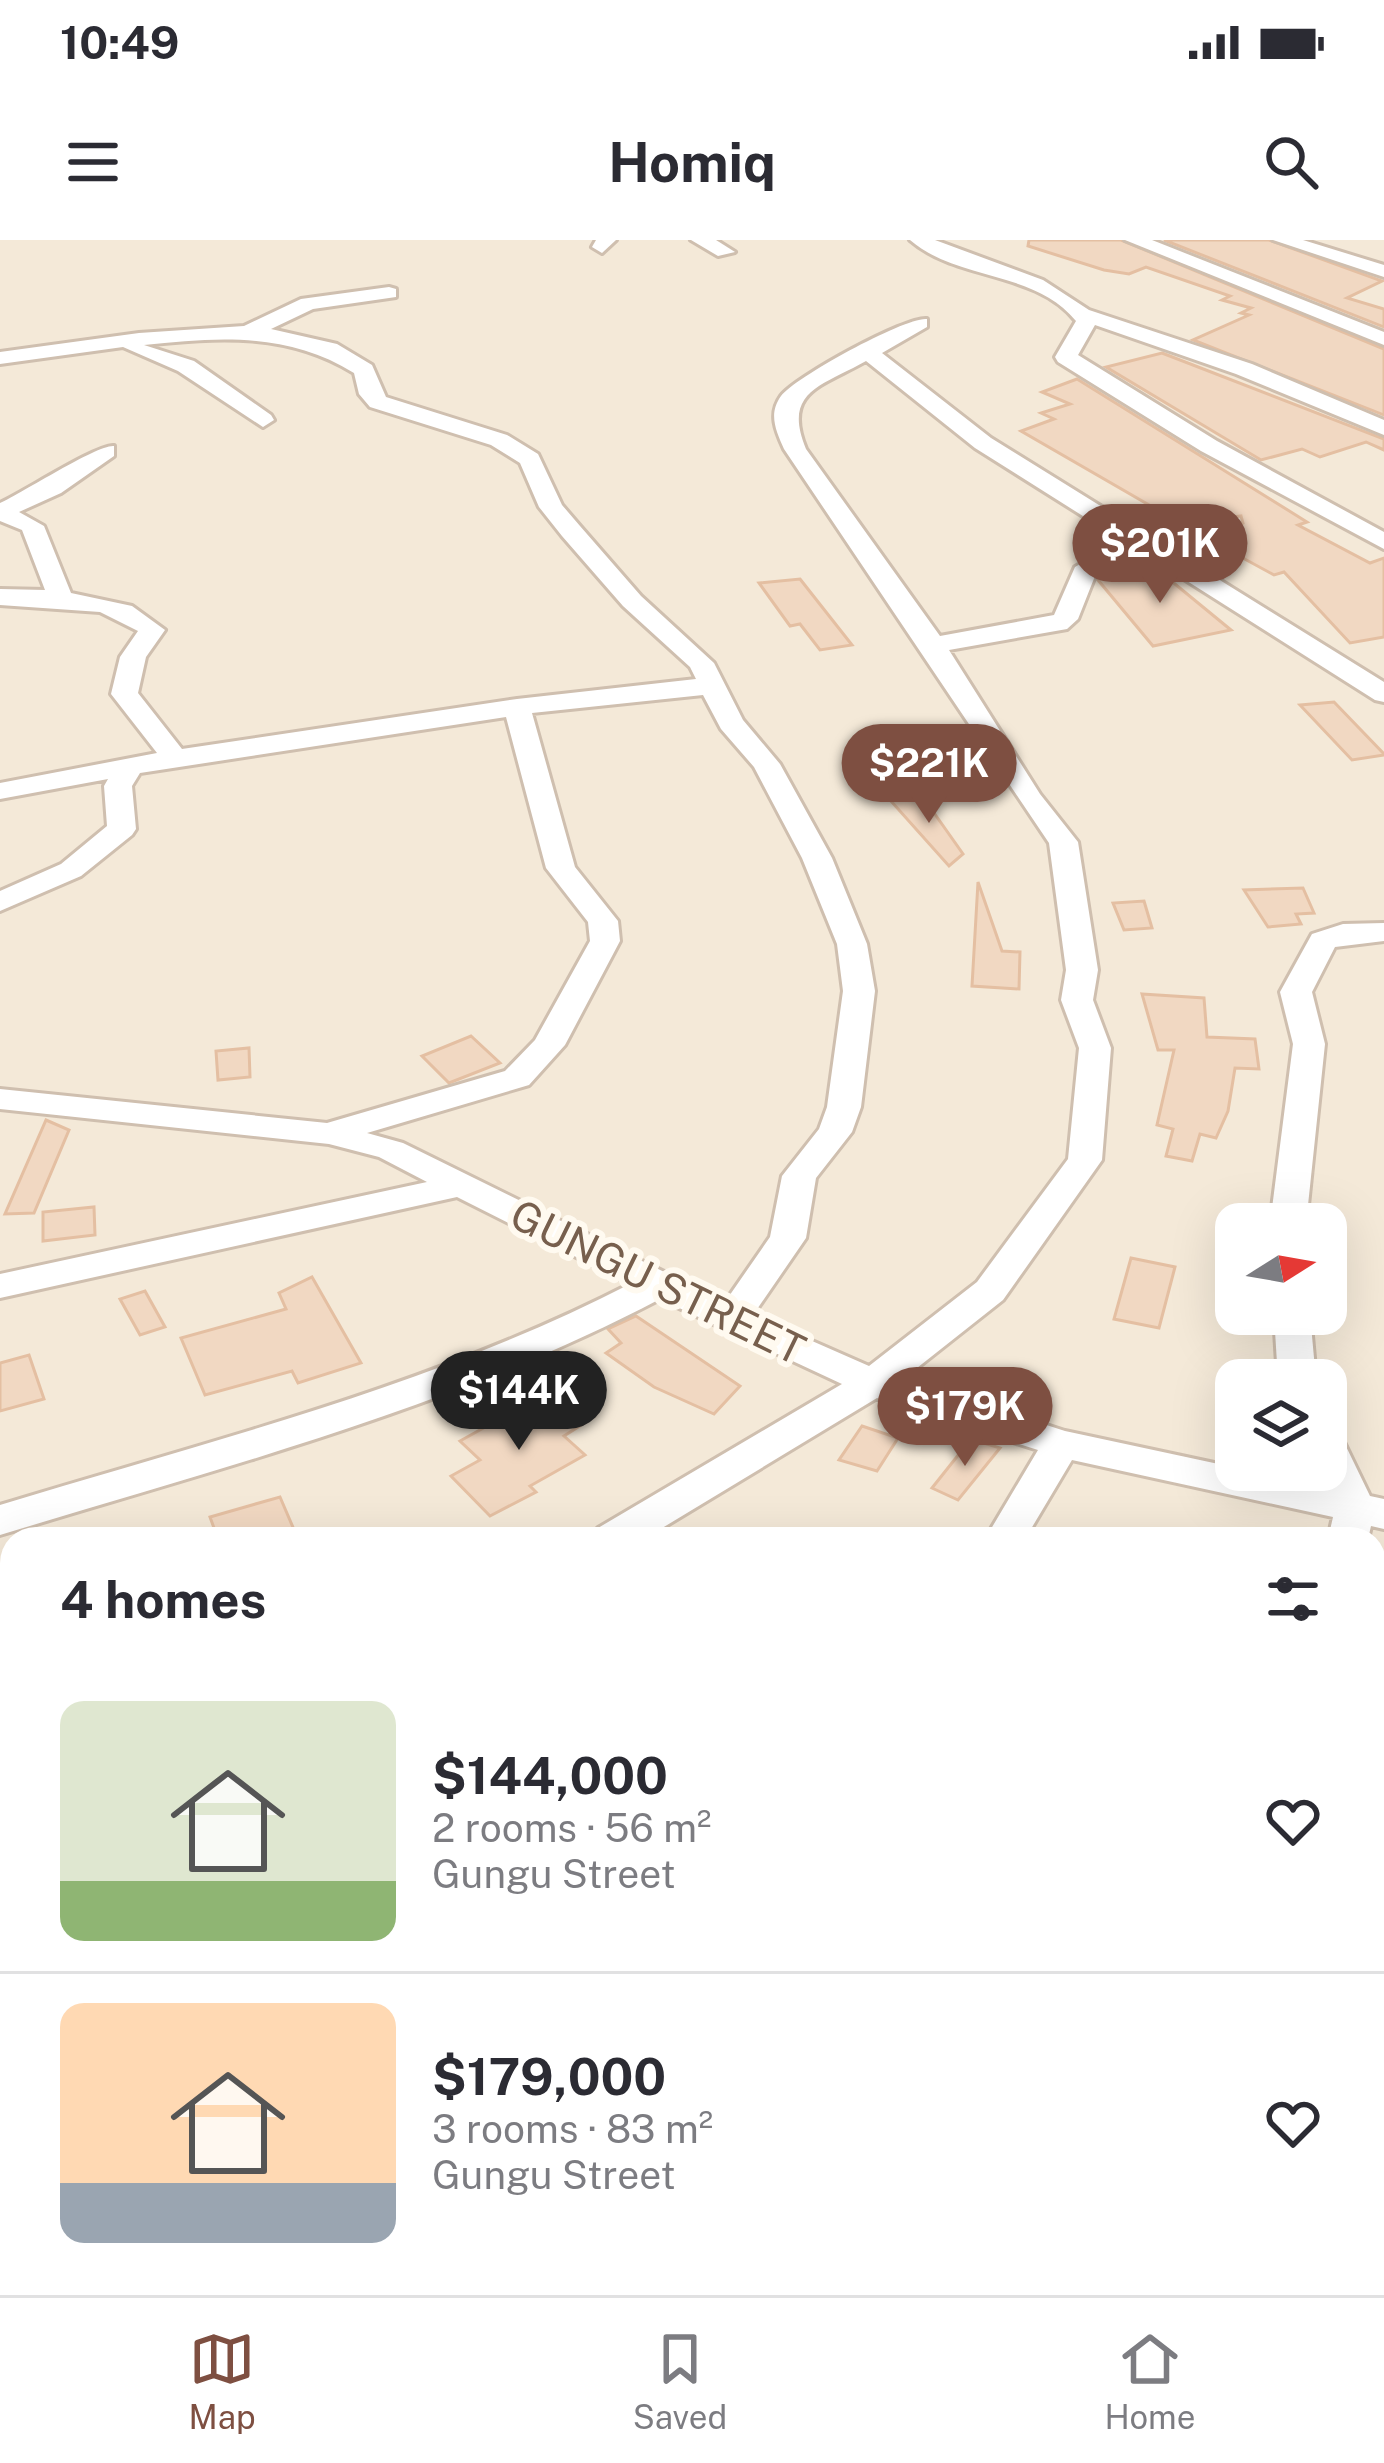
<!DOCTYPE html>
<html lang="en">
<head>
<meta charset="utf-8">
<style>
  body { margin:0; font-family:"Public Sans",sans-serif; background:#f7f7f7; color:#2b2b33; height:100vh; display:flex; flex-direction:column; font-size:45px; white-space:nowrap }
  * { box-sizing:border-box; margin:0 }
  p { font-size:39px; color:#7c7c81 }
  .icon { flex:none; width:66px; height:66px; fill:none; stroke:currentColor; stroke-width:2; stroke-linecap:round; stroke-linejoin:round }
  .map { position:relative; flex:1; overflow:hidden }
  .panel { position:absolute; left:0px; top:1287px; width:1386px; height:768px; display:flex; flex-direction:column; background:#fff; border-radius:36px 36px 0 0; box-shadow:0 12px 48px #0002 }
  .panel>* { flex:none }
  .needle { width:78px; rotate:79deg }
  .fabs { position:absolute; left:1215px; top:963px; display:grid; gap:24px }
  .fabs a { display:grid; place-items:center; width:132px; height:132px; border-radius:24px; background:#fff; box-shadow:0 12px 48px #0002; font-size:60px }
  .price { position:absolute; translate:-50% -102px; padding:0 27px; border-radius:42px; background:#7e4f41; color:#fff; font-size:39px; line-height:78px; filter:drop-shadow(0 3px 6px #0008) }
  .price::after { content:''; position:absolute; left:50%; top:72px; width:36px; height:27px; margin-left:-18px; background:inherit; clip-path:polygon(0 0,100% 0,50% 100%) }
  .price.selected { background:#222; color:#fff }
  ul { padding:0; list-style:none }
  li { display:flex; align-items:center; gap:36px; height:300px; padding:0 60px }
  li+li { border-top:3px solid #e1e1e2 }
  li span { display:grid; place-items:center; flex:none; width:336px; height:240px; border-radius:24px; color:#555 }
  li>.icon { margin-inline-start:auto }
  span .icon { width:144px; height:144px; fill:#fffc; stroke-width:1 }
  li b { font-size:51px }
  h2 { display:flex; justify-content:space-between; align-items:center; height:144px; padding:0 60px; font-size:51px }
  .status { display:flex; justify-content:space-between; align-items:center; height:84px; padding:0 60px; background:#fff; direction:ltr }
  .status svg { height:33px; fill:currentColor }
  header { display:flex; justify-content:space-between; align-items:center; height:156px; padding:0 60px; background:#fff; font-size:54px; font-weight:700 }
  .tab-bar { display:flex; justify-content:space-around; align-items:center; height:168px; border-top:3px solid #e1e1e2; background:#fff; font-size:33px; color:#7c7c81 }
  .tab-bar a { display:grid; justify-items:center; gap:6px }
  .tab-bar .selected { color:#7e4f41 }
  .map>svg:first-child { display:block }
  .residential { fill:#f4e9d8; fill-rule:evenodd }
  .building { fill:#f1d8c2; stroke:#e4bfa2; stroke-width:3 }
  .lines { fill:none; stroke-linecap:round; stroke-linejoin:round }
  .minor-casing { stroke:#cfbfaf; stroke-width:6 }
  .minor { fill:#fff; fill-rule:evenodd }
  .labels { text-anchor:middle; stroke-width:12; stroke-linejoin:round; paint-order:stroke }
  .street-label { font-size:42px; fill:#775f4d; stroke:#fffaf0 }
</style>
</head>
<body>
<div class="status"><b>10:49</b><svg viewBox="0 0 49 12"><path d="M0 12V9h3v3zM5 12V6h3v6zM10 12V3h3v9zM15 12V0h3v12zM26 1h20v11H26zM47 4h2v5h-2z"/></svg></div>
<header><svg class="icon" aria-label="menu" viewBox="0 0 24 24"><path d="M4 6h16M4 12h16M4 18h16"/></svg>Homiq<svg class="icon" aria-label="search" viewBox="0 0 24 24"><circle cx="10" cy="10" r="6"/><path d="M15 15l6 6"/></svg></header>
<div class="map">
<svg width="1384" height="2055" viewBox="0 0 1384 2055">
  <rect width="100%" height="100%" fill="#fcf6ea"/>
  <path class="residential" d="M 0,0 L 1384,0 L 1384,2055 L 0,2055 ZM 1236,984 L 1326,984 L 1326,1074 L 1236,1074 ZM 1236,1140 L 1326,1140 L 1326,1230 L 1236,1230 ZM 12,1299 L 1374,1299 L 1374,2043 L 12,2043 Z"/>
  <g class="building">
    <path d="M 1029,0 L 1121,0 L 1384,109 L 1384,175 L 1193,100 L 1249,75 L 1241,73 L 1251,68 L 1222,60 L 1230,56 L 1146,27 L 1129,34 L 1104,30 L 1028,6 Z"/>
    <path d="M 1164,0 L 1269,0 L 1382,41 L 1347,58 L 1384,69 L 1384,87 Z"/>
    <path d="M 1162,113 L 1384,199 L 1384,210 L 1366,202 L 1320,217 L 1302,209 L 1261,220 L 1106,127 Z"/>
    <path d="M 1077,139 L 1307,282 L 1298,285 L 1370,323 L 1384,318 L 1384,397 L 1350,403 L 1284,332 L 1274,335 L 1206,298 L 1243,283 L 1241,276 L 1182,284 L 1021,191 L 1054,179 L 1041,173 L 1070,164 L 1042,152 Z"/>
    <path d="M 1142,322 L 1164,335 L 1231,390 L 1153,406 L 1098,340 Z"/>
    <path d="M 800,339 L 852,405 L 820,410 L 800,384 L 790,386 L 759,343 Z"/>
    <path d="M 1334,462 L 1384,514 L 1384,515 L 1352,520 L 1300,465 Z"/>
    <path d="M 920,553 L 963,614 L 949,626 L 890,560 Z"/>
    <path d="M 978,642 L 1002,711 L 1020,712 L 1019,749 L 972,746 Z"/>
    <path d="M 1303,648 L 1314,673 L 1296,674 L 1301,684 L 1268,687 L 1244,650 Z"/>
    <path d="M 1144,661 L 1152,688 L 1124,690 L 1113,663 Z"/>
    <path d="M 1142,754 L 1204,758 L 1207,797 L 1255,799 L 1259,829 L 1235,828 L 1228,871 L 1216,898 L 1200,894 L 1192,921 L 1166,916 L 1173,889 L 1157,885 L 1174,810 L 1158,810 Z"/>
    <path d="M 471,796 L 500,823 L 449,843 L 422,816 Z"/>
    <path d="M 249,808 L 250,837 L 218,840 L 216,811 Z"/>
    <path d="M 46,880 L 69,890 L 34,973 L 5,974 Z"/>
    <path d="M 94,967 L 95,995 L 43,1001 L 43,972 Z"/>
    <path d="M 1131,1018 L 1175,1027 L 1159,1088 L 1114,1079 Z"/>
    <path d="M 312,1037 L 361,1123 L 298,1143 L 292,1131 L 205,1155 L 181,1098 L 286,1069 L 279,1053 Z"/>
    <path d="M 145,1051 L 165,1087 L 140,1095 L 120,1059 Z"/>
    <path d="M 636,1076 L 740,1146 L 714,1174 L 654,1147 L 606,1113 L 621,1103 L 608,1089 Z"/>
    <path d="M 29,1115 L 44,1159 L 0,1171 L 0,1123 Z"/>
    <path d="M 550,1151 L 586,1182 L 564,1196 L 585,1215 L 530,1246 L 536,1252 L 490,1276 L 451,1236 L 480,1220 L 460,1201 Z"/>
    <path d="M 862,1186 L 898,1198 L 877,1231 L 839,1220 Z"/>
    <path d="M 971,1199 L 1000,1208 L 958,1260 L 932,1248 Z"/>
    <path d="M 280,1257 L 298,1299 L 218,1299 L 210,1277 Z"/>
  </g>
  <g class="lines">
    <g class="minor-casing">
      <g id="minor">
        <path d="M 596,0 L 616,0 L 602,13 L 592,7 Z"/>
        <path d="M 691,0 L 716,0 L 735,12 L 718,16 Z"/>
        <path d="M 910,0 L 935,0 L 1043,40 L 1089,70 L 1252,124 L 1384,180 L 1384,195 L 1236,134 L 1095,85 L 1078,115 L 1217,201 L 1384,292 L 1384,309 L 1201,211 L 1058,122 L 1055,117 L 1076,81 C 1035,30 957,41 910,0 Z"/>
        <path d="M 1125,0 L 1152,0 L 1384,92 L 1384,105 Z"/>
        <path d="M 1273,0 L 1303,0 L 1384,25 L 1384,37 Z"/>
        <path d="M 389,47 L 396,49 L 396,57 L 313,69 L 271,89 L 337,104 L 372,125 L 386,157 L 507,195 L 538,214 L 562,265 L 580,286 L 641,356 L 714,423 L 743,480 L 780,524 L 832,618 L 867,704 L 875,751 L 861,867 L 852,892 L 816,938 L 806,998 L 753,1075 L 869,1126 L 977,1042 L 1068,919 L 1079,808 L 1061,760 L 1066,730 L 1049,603 L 784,209 C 776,191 768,174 781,156 C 795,137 907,76 927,79 L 927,87 L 882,113 L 991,198 L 1384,442 L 1384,462 L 1375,460 L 1138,310 L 1095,336 L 1078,379 L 1067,389 L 949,410 L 1040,554 L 1078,602 L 1098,730 L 1093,760 L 1111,808 L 1102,920 L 1003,1060 L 903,1139 L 1065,1191 L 1326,1247 L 1318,1230 L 1326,1230 L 1326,1190 L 1340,1194 L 1370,1256 L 1384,1259 L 1384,1289 L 1371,1286 L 1368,1299 L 1328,1299 L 1333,1277 L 1072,1220 L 1025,1299 L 985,1299 L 1038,1210 L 877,1158 L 644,1299 L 592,1299 L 598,1288 L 842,1144 L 660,1059 C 453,1168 223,1227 0,1295 L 0,1265 C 213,1200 432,1146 630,1044 L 457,957 L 0,1058 L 0,1034 L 427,942 L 379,917 L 329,904 L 0,869 L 0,849 L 327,883 L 505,831 L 535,800 L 590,701 L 588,682 L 546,628 L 506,477 L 140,533 L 132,546 L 136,589 L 132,595 L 81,636 L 0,671 L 0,651 L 61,624 L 107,586 L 104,546 L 108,539 L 0,559 L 0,543 L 157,513 L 111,454 L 120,417 L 138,391 L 100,372 L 0,365 L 0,349 L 45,350 L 22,290 L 0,281 L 0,263 C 24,252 98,204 114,206 L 114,216 L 61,253 L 19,272 L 44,286 L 71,353 L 132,366 L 165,390 L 146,417 L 138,453 L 182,509 L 517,459 L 696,439 L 690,427 L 623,366 L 562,296 L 539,267 L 520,223 L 491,205 L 370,167 L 359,154 L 354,133 C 288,92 219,97 144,105 L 194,121 L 271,175 L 274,180 L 263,187 L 178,131 L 123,107 L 0,124 L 0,112 L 139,93 L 244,86 L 301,59 ZM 866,121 L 975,208 L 1121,300 L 1075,327 L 1054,375 L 940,396 L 806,209 C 782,151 822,146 866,121 ZM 703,455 L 721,489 L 754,527 L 802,618 L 837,704 L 843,751 L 827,867 L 819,889 L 782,936 L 770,997 L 725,1062 L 403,903 L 367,893 L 529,845 L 565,805 L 620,701 L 618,681 L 575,627 L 532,473 Z"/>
        <path d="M 1384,683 L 1384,701 L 1335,707 L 1312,752 L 1325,804 L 1306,984 L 1270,984 L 1293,804 L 1280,752 L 1312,694 L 1343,684 Z"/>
        <path d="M 1274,1074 L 1310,1074 L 1316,1140 L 1278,1140 Z"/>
        <path d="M 12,1642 L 12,1682 L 0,1687 L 0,1646 Z"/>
        <path d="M 1374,2008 L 1384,2012 L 1384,2055 L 1364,2055 L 1352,2043 L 1374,2043 Z"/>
        <path d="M 55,2043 L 122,2043 L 117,2055 L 50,2055 Z"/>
        <path d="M 866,2043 L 925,2043 L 920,2055 L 861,2055 Z"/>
      </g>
    </g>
    <use href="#minor" class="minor"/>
  </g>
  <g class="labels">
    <g class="street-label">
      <text transform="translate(658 1042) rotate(26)" y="15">GUNGU STREET</text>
    </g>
  </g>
</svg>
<div class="fabs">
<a><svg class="needle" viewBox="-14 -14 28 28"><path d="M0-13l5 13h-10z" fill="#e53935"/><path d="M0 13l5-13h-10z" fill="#7c7c81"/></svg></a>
<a><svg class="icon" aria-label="layers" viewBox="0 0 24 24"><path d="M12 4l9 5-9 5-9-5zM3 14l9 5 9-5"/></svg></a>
</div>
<b class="price" style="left:1160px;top:366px">$201K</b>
<b class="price" style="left:929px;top:586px">$221K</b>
<b class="price selected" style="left:519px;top:1213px">$144K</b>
<b class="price" style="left:965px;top:1229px">$179K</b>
<section class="panel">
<h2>4 homes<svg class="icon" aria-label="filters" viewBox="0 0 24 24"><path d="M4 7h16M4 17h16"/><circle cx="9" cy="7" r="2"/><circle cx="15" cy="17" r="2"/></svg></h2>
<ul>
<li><span style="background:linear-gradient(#dfe7d0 75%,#8fb573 0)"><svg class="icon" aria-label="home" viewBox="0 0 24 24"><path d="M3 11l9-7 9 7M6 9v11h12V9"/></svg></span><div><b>$144,000</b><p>2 rooms · 56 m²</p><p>Gungu Street</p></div><svg class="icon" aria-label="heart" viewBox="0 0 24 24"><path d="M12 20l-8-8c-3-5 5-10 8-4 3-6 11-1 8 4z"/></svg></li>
<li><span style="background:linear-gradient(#ffd9b3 75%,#9aa5b1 0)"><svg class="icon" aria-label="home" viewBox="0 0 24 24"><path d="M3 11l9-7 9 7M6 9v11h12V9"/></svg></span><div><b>$179,000</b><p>3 rooms · 83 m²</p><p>Gungu Street</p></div><svg class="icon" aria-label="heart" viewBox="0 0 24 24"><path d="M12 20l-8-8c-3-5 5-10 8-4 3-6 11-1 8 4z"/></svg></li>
</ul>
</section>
</div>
<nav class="tab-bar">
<a class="selected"><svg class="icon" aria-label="map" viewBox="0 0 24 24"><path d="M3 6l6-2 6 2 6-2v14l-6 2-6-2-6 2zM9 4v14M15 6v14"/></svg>Map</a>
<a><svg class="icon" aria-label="saved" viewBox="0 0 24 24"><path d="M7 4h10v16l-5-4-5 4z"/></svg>Saved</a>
<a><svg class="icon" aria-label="home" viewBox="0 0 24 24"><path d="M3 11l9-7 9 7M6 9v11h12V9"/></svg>Home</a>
</nav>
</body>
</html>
